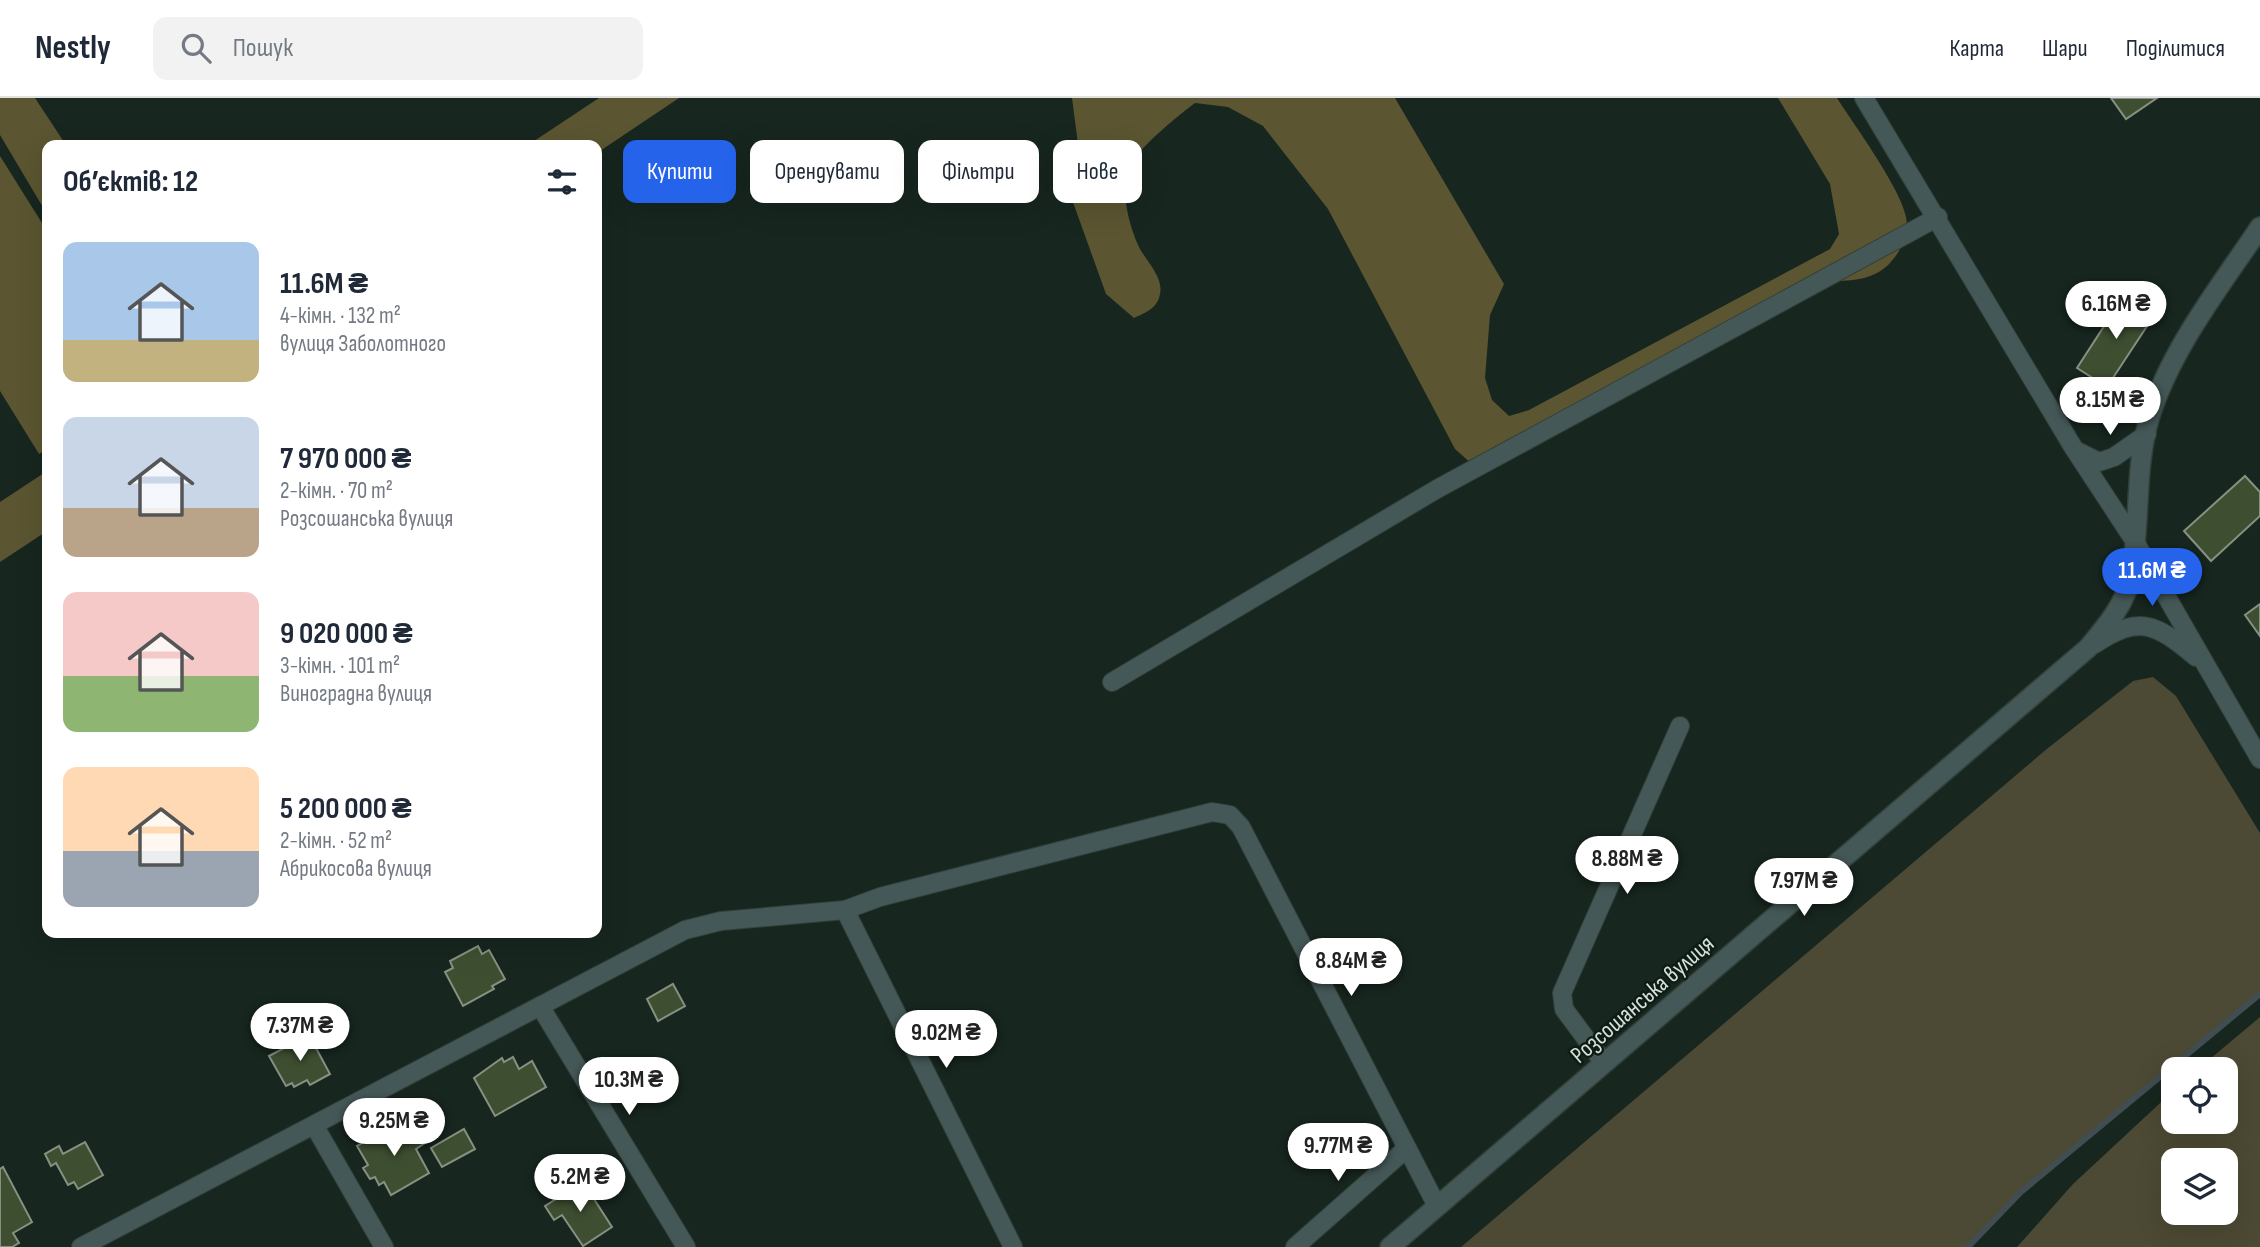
<!DOCTYPE html>
<html lang="uk">
<head>
<meta charset="utf-8">
<style>
  body { margin:0; font-family:"Sofia Sans Condensed",sans-serif; background:#f2f2f3; color:#1f2937; height:100vh; display:flex; flex-direction:column; font-size:26px; white-space:nowrap }
  * { box-sizing:border-box; margin:0 }
  p { font-size:23px; color:#747a83 }
  .icon { flex:none; width:38px; height:38px; fill:none; stroke:currentColor; stroke-width:2; stroke-linecap:round; stroke-linejoin:round }
  .map { position:relative; flex:1; overflow:hidden }
  .panel { position:absolute; left:42px; top:42px; width:560px; height:798px; display:flex; flex-direction:column; background:#fff; border-radius:14px; box-shadow:0 7px 28px #0002 }
  .panel>* { flex:none }
  .hud { position:absolute; left:623px; top:42px; width:665px; height:63px; display:flex; gap:14px }
  .fabs { position:absolute; left:2161px; top:959px; display:grid; gap:14px }
  .fabs a { display:grid; place-items:center; width:77px; height:77px; border-radius:14px; background:#fff; box-shadow:0 7px 28px #0002; font-size:35px }
  .price { position:absolute; translate:-50% -60px; padding:0 16px; border-radius:24px; background:#fff; color:#222; font-size:23px; line-height:46px; filter:drop-shadow(0 2px 4px #0008) }
  .price::after { content:''; position:absolute; left:50%; top:42px; width:21px; height:16px; margin-left:-10px; background:inherit; clip-path:polygon(0 0,100% 0,50% 100%) }
  .price.on { background:#2563eb; color:#fff }
  ul { padding:0; list-style:none }
  li { display:flex; align-items:center; gap:21px; height:175px; padding:0 21px }
  li span { display:grid; place-items:center; flex:none; width:196px; height:140px; border-radius:14px; color:#555 }
  li>.icon { margin-inline-start:auto }
  span .icon { width:84px; height:84px; fill:#fffc; stroke-width:1 }
  li b { font-size:30px }
  h2 { display:flex; justify-content:space-between; align-items:center; height:84px; padding:0 21px; font-size:30px }
  .chip { padding:0 24px; border-radius:14px; background:#fff; box-shadow:0 7px 28px #0002; font-size:24px; line-height:63px }
  .chip.on { background:#2563eb; color:#fff }
  header { display:flex; align-items:center; gap:42px; box-sizing:border-box; height:98px; padding:0 35px; background:#fff; border-bottom:2px solid #e0e1e3 }
  header strong { font-size:33px }
  nav { display:flex; gap:38px; margin-inline-start:auto; font-size:24px }
  .search { width:490px; height:63px; background:#f2f2f3; display:flex; align-items:center; gap:18px; box-sizing:border-box; padding:0 24px; border-radius:14px; color:#747a83; font-size:26px }
  .map>svg:first-child { display:block }
  .green { fill:#4c4934; fill-rule:evenodd }
  .forest { fill:#5b5531 }
  .lines { fill:none; stroke-linecap:round; stroke-linejoin:round }
  .stream { stroke:#404d51; stroke-width:6 }
  .building { fill:#3e4f31; stroke:#889082; stroke-width:2 }
  .minor-casing { stroke:#324039; stroke-width:20 }
  .tertiary-casing { stroke:#324039; stroke-width:22 }
  .minor { stroke:#455858; stroke-width:18 }
  .tertiary { stroke:#455858; stroke-width:19 }
  .labels { text-anchor:middle; stroke-width:5; stroke-linejoin:round; paint-order:stroke }
  .street-label { font-size:24px; fill:#d7e0db; stroke:#0e1c16 }
</style>
</head>
<body>
<header>
<strong>Nestly</strong>
<div class="search"><svg class="icon" aria-label="search" viewBox="0 0 24 24"><circle cx="10" cy="10" r="6"/><path d="M15 15l6 6"/></svg>Пошук</div>
<nav><a>Карта</a><a>Шари</a><a>Поділитися</a></nav>
</header>
<div class="map">
<svg width="2260" height="1149" viewBox="0 0 2260 1149">
  <rect width="100%" height="100%" fill="#17261f"/>
  <g class="green">
    <path d="M 2153,579 L 2176,598 L 2260,735 L 2260,896 L 2021,1094 L 1968,1149 L 1461,1149 L 2048,650 L 2133,583 Z"/>
    <path d="M 2260,919 L 2260,1149 L 2017,1149 L 2073,1086 L 2173,993 L 2174,1024 L 2226,1024 L 2226,971 L 2198,971 ZM 2174,1062 L 2226,1062 L 2226,1115 L 2174,1115 Z"/>
  </g>
  <g class="forest">
    <path d="M 0,0 L 35,0 L 66,47 L 47,47 L 47,116 L 0,37 Z"/>
    <path d="M 599,0 L 679,0 L 597,55 L 597,47 L 528,47 Z"/>
    <path d="M 1072,0 L 1395,0 L 1504,186 L 1490,217 L 1485,280 L 1492,302 L 1509,318 L 1529,312 L 1830,151 L 1839,136 L 1830,86 L 1778,0 L 1837,0 C 1854,27 1907,98 1907,126 C 1907,141 1900,154 1890,165 C 1876,180 1856,183 1836,183 L 1498,369 L 1473,367 L 1455,351 L 1328,111 L 1263,28 L 1228,9 L 1195,5 C 1180,16 1131,56 1127,73 C 1121,95 1129,127 1138,147 C 1145,162 1164,179 1160,196 C 1158,210 1145,215 1134,220 L 1106,196 L 1070,96 L 1078,46 Z"/>
    <path d="M 0,58 L 47,133 L 47,351 L 39,356 L 0,293 Z"/>
    <path d="M 47,373 L 47,433 L 0,464 L 0,404 Z"/>
  </g>
  <g class="lines">
    <path class="stream" d="M 1968,1149 L 2021,1094 L 2260,896"/>
  </g>
  <g class="building">
    <path d="M 2111,0 L 2157,0 L 2126,21 Z"/>
    <path d="M 2125,196 L 2155,216 L 2107,289 L 2077,270 Z"/>
    <path d="M 2245,378 L 2260,394 L 2260,418 L 2211,463 L 2184,433 Z"/>
    <path d="M 2260,506 L 2260,538 L 2245,517 Z"/>
    <path d="M 478,848 L 482,856 L 489,852 L 505,881 L 492,888 L 494,891 L 463,908 L 445,874 L 453,870 L 450,863 Z"/>
    <path d="M 673,886 L 685,908 L 658,923 L 647,901 Z"/>
    <path d="M 309,937 L 330,976 L 310,987 L 307,982 L 294,989 L 292,985 L 286,988 L 269,958 Z"/>
    <path d="M 513,959 L 519,971 L 532,963 L 546,989 L 495,1018 L 474,980 L 502,960 L 504,964 Z"/>
    <path d="M 400,1024 L 407,1037 L 417,1031 L 425,1045 L 416,1051 L 429,1075 L 391,1097 L 384,1084 L 379,1087 L 375,1079 L 370,1081 L 363,1070 L 368,1067 L 357,1048 Z"/>
    <path d="M 464,1031 L 475,1051 L 442,1069 L 431,1050 Z"/>
    <path d="M 85,1044 L 103,1077 L 78,1091 L 74,1084 L 68,1087 L 56,1065 L 51,1068 L 45,1056 L 59,1048 L 63,1056 Z"/>
    <path d="M 3,1069 L 32,1124 L 13,1135 L 19,1145 L 12,1149 L 0,1149 L 0,1071 Z"/>
    <path d="M 583,1084 L 612,1129 L 583,1148 L 562,1117 L 554,1122 L 545,1108 Z"/>
  </g>
  <g class="lines">
    <g class="minor-casing">
      <g id="minor">
        <path d="M 1864,0 L 2073,349 L 2134,442 L 2260,661"/>
        <path d="M 2077,353 L 2099,364 L 2114,359 L 2147,336"/>
        <path d="M 2095,546 C 2140,516 2156,526 2196,559"/>
        <path d="M 1112,584 L 1437,391 L 1938,119"/>
        <path d="M 845,812 L 1013,1149"/>
        <path d="M 540,908 L 686,1149"/>
        <path d="M 1604,965 L 1564,911 L 1562,895 L 1680,628"/>
        <path d="M 314,1027 L 384,1149"/>
        <path d="M 81,1149 L 685,832 L 721,823 L 845,812 L 880,799 L 1212,714 L 1230,717 L 1241,729 L 1437,1108"/>
        <path d="M 1295,1149 L 1407,1050"/>
      </g>
    </g>
    <g class="tertiary-casing">
      <path id="tertiary" d="M 1390,1149 L 2088,550 C 2105,530 2127,504 2131,477 C 2141,425 2134,369 2150,318 C 2172,249 2220,189 2260,129"/>
    </g>
    <use href="#minor" class="minor"/>
    <use href="#tertiary" class="tertiary"/>
  </g>
  <g class="labels">
    <g class="street-label">
      <text transform="translate(1642 901) rotate(-41)" y="8">Розсошанська вулиця</text>
    </g>
  </g>
</svg>
<div class="fabs">
<a><svg class="icon" aria-label="locate" viewBox="0 0 24 24"><circle cx="12" cy="12" r="6"/><path d="M12 2v4M12 18v4M2 12h4M18 12h4"/></svg></a>
<a><svg class="icon" aria-label="layers" viewBox="0 0 24 24"><path d="M12 4l9 5-9 5-9-5zM3 14l9 5 9-5"/></svg></a>
</div>
<b class="price" style="left:2116px;top:243px">6.16M ₴</b>
<b class="price" style="left:2110px;top:339px">8.15M ₴</b>
<b class="price on" style="left:2152px;top:510px">11.6M ₴</b>
<b class="price" style="left:1627px;top:798px">8.88M ₴</b>
<b class="price" style="left:1804px;top:820px">7.97M ₴</b>
<b class="price" style="left:1351px;top:900px">8.84M ₴</b>
<b class="price" style="left:300px;top:965px">7.37M ₴</b>
<b class="price" style="left:946px;top:972px">9.02M ₴</b>
<b class="price" style="left:629px;top:1019px">10.3M ₴</b>
<b class="price" style="left:394px;top:1060px">9.25M ₴</b>
<b class="price" style="left:1338px;top:1085px">9.77M ₴</b>
<b class="price" style="left:580px;top:1116px">5.2M ₴</b>
<div class="hud">
<a class="chip on">Купити</a>
<a class="chip">Орендувати</a>
<a class="chip">Фільтри</a>
<a class="chip">Нове</a>
</div>
<section class="panel">
<h2>Об’єктів: 12<svg class="icon" aria-label="filters" viewBox="0 0 24 24"><path d="M4 7h16M4 17h16"/><circle cx="9" cy="7" r="2"/><circle cx="15" cy="17" r="2"/></svg></h2>
<ul>
<li><span style="background:linear-gradient(#a9c7e8 70%,#c2b280 0)"><svg class="icon" aria-label="home" viewBox="0 0 24 24"><path d="M3 11l9-7 9 7M6 9v11h12V9"/></svg></span><div><b>11.6M ₴</b><p>4-кімн. · 132 m²</p><p>вулиця Заболотного</p></div></li>
<li><span style="background:linear-gradient(#c9d6e8 65%,#b9a48a 0)"><svg class="icon" aria-label="home" viewBox="0 0 24 24"><path d="M3 11l9-7 9 7M6 9v11h12V9"/></svg></span><div><b>7 970 000 ₴</b><p>2-кімн. · 70 m²</p><p>Розсошанська вулиця</p></div></li>
<li><span style="background:linear-gradient(#f6c9c9 60%,#8fb573 0)"><svg class="icon" aria-label="home" viewBox="0 0 24 24"><path d="M3 11l9-7 9 7M6 9v11h12V9"/></svg></span><div><b>9 020 000 ₴</b><p>3-кімн. · 101 m²</p><p>Виноградна вулиця</p></div></li>
<li><span style="background:linear-gradient(#ffd9b3 60%,#9aa5b1 0)"><svg class="icon" aria-label="home" viewBox="0 0 24 24"><path d="M3 11l9-7 9 7M6 9v11h12V9"/></svg></span><div><b>5 200 000 ₴</b><p>2-кімн. · 52 m²</p><p>Абрикосова вулиця</p></div></li>
</ul>
</section>
</div>
</body>
</html>
